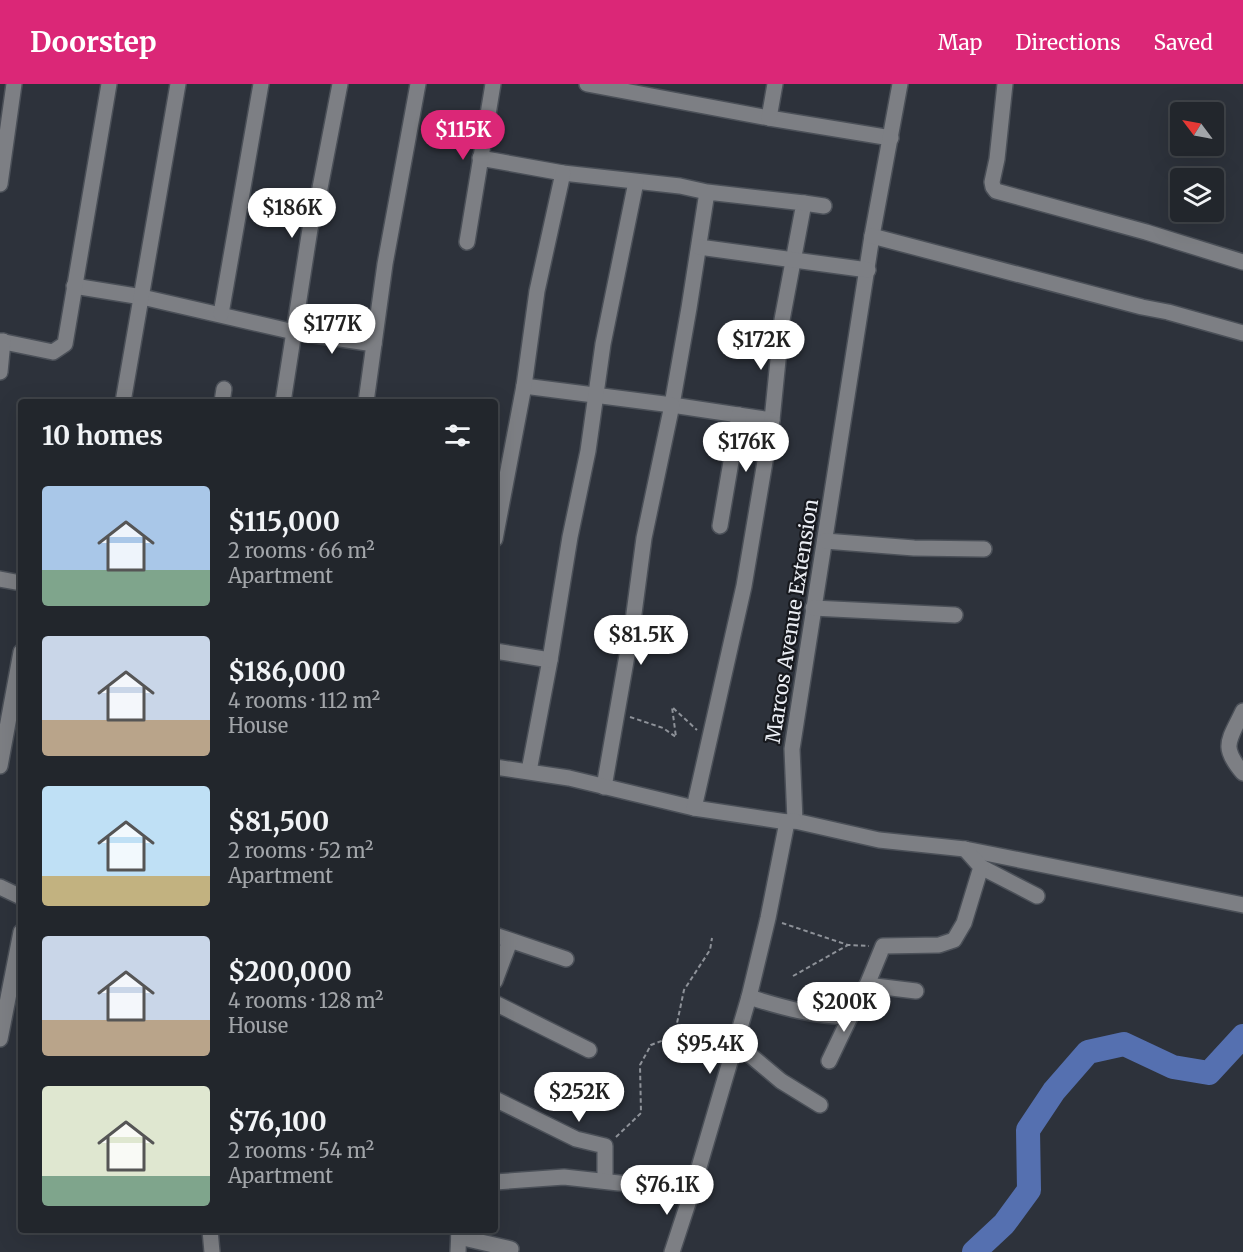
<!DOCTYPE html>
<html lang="en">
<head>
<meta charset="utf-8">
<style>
  body { margin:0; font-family:Merriweather,serif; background:#2e3238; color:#f1f3f6; height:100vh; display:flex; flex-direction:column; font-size:22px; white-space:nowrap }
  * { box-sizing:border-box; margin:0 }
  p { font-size:20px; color:#a2a5a9 }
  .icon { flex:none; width:33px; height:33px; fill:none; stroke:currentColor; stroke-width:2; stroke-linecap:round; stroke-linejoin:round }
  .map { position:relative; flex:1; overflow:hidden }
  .details { position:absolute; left:18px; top:315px; width:480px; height:834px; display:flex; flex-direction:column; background:#22262c; border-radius:6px; box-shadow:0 6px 24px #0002,0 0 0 2px #3f4348 }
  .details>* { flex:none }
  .needle { width:39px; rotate:302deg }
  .tools { position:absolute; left:1170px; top:18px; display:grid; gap:12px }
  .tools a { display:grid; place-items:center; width:54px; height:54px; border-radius:6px; background:#22262c; box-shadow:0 6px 24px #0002,0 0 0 2px #3f4348; font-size:30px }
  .price { position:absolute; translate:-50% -51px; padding:0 14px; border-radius:21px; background:#fff; color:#222; font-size:20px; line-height:39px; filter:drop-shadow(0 2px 3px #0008) }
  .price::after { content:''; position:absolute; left:50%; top:36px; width:18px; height:14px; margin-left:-9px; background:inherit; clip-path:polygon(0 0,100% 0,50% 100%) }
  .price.on { background:#db2777; color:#fff }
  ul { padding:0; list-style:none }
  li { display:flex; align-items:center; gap:18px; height:150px; padding:0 24px }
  li span { display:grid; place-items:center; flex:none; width:168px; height:120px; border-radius:6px; color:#555 }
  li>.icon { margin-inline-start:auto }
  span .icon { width:72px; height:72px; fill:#fffc; stroke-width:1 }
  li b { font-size:26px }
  h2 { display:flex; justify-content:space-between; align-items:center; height:72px; padding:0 24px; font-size:26px }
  header { display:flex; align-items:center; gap:36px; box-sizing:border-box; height:84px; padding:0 30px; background:#db2777; color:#fff }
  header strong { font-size:28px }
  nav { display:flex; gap:33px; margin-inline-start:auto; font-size:21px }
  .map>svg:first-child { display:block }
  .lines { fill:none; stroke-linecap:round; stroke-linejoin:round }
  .river { stroke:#5570b0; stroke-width:24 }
  .minor-casing { stroke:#4b5058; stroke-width:18 }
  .path { stroke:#8e9299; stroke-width:2; stroke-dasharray:4.5 3; stroke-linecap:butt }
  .minor { stroke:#7d7f84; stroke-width:15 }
  .labels { text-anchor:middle; stroke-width:4.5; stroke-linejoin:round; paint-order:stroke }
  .street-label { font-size:20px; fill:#eaedf3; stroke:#17191e }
</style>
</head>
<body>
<header>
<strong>Doorstep</strong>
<nav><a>Map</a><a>Directions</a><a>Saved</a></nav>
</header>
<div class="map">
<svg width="1243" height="1168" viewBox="0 0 1243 1168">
  <rect width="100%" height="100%" fill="#2d323b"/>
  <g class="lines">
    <path class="river" d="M 974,1168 L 1004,1140 L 1029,1106 L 1028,1046 L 1054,1007 L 1088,968 L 1124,960 L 1173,983 L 1209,989 L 1243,952"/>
    <g class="minor-casing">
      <g id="minor">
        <path d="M 587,0 L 769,34 L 891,54"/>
        <path d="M 900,0 L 872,152 L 792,665 L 795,737 L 879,756 L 965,765 L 1243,821"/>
        <path d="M 1005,0 L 997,75 L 992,98 L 993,103 L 996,107 L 1146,148 L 1243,178"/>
        <path d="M 769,34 L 775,0"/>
        <path d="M 480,74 L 563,89 L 680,102 L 707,108 L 689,224 L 672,321 L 772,336 L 782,236 L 804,119 L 707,108"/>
        <path d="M 0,100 L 14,0"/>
        <path d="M 804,119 L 824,122"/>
        <path d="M 872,152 L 1142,223 L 1168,228 L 1243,249"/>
        <path d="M 467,158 L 493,0"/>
        <path d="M 699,163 L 868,186"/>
        <path d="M 74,202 L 142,213 L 294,248 L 374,260"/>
        <path d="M 221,230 L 261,0"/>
        <path d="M 0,257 L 53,268 L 65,260 L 109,0"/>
        <path d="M 0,288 L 3,257"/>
        <path d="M 524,302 L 672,321 L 644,454 L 633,537 L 604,703"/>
        <path d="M 123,318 L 178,0"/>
        <path d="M 222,318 L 224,305"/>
        <path d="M 283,318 L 310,145 L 320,104 L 340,0"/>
        <path d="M 366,318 L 385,180 L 418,0"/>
        <path d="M 720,442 L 739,331"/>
        <path d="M 495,455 L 524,302 L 537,207 L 563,89"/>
        <path d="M 825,457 L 914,464 L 984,465"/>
        <path d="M 0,495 L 21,499"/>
        <path d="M 813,524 L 955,531"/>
        <path d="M 495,567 L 550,576 L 529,687"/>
        <path d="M 550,576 L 570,453 L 588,367 L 603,260 L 636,98"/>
        <path d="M 1243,627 C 1229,657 1220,662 1243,689"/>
        <path d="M 0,682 L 21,568"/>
        <path d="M 495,683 L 569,694 L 694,724 L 787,738"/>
        <path d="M 694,724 L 744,502 L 772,336"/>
        <path d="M 981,783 L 1037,812"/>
        <path d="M 0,803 L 21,813"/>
        <path d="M 495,851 L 566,875"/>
        <path d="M 495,897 L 510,857"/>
        <path d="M 867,901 L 916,907"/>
        <path d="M 749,913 C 784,924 813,932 850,933 L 867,901 L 883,862 L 939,861 L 954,856 L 964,839 L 981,783 L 965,765"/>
        <path d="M 495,919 L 589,966"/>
        <path d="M 0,955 L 21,848"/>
        <path d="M 737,960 L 781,997 L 820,1021"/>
        <path d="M 829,977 L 850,933"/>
        <path d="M 495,1015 L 576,1055 L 605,1062 L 605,1096"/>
        <path d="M 495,1098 L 564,1093 L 692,1107 L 749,913 L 768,834 L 787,738 L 795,737"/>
        <path d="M 210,1146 L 212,1168"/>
        <path d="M 459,1153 L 511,1165"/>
        <path d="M 458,1168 L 459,1146"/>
        <path d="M 672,1168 L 692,1107"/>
      </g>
    </g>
    <g class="path">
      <path d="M 630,633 L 663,644 L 676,653 L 672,623 L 697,646"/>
      <path d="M 782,839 L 848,861 L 869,862"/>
      <path d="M 793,892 L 848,861"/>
      <path d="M 616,1053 L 641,1029 L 640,981 L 651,961 L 669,954 L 676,944 L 684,906 L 710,866 L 712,854"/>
    </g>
    <use href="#minor" class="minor"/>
  </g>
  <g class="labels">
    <g class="street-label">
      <text transform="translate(792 537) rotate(-81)" y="7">Marcos Avenue Extension</text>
    </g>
  </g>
</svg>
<div class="tools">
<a><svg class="needle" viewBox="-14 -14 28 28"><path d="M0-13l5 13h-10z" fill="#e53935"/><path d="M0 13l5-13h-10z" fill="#a2a5a9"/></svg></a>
<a><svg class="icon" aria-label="layers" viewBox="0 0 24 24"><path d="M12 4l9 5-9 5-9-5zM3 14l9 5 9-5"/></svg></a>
</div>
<b class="price on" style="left:463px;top:77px">$115K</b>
<b class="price" style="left:292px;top:155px">$186K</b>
<b class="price" style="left:332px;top:271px">$177K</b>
<b class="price" style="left:761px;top:287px">$172K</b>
<b class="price" style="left:746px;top:389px">$176K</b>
<b class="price" style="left:641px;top:582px">$81.5K</b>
<b class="price" style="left:844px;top:949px">$200K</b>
<b class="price" style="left:710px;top:991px">$95.4K</b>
<b class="price" style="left:579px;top:1039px">$252K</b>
<b class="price" style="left:667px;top:1132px">$76.1K</b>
<section class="details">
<h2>10 homes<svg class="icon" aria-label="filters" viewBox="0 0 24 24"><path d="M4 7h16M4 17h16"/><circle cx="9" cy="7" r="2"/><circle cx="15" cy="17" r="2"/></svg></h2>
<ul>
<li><span style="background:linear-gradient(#a9c7e8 70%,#7fa58c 0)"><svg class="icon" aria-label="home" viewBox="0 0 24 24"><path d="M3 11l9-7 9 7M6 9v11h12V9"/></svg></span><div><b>$115,000</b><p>2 rooms · 66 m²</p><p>Apartment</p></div></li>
<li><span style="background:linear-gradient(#c9d6e8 70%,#b9a48a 0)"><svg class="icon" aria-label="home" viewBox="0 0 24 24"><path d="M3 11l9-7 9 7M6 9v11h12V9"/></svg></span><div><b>$186,000</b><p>4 rooms · 112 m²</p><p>House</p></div></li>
<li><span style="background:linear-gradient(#bfe0f5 75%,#c2b280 0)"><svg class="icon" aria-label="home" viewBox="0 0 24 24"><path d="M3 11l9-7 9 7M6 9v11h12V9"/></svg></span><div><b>$81,500</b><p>2 rooms · 52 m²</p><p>Apartment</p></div></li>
<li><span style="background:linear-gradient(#c9d6e8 70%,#b9a48a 0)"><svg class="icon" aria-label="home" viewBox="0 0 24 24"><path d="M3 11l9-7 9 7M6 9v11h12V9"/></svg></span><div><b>$200,000</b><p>4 rooms · 128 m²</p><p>House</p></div></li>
<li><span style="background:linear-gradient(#dfe7d0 75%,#7fa58c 0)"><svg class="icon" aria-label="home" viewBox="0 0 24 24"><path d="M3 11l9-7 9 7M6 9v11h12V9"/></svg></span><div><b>$76,100</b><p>2 rooms · 54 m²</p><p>Apartment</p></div></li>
</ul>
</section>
</div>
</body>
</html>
